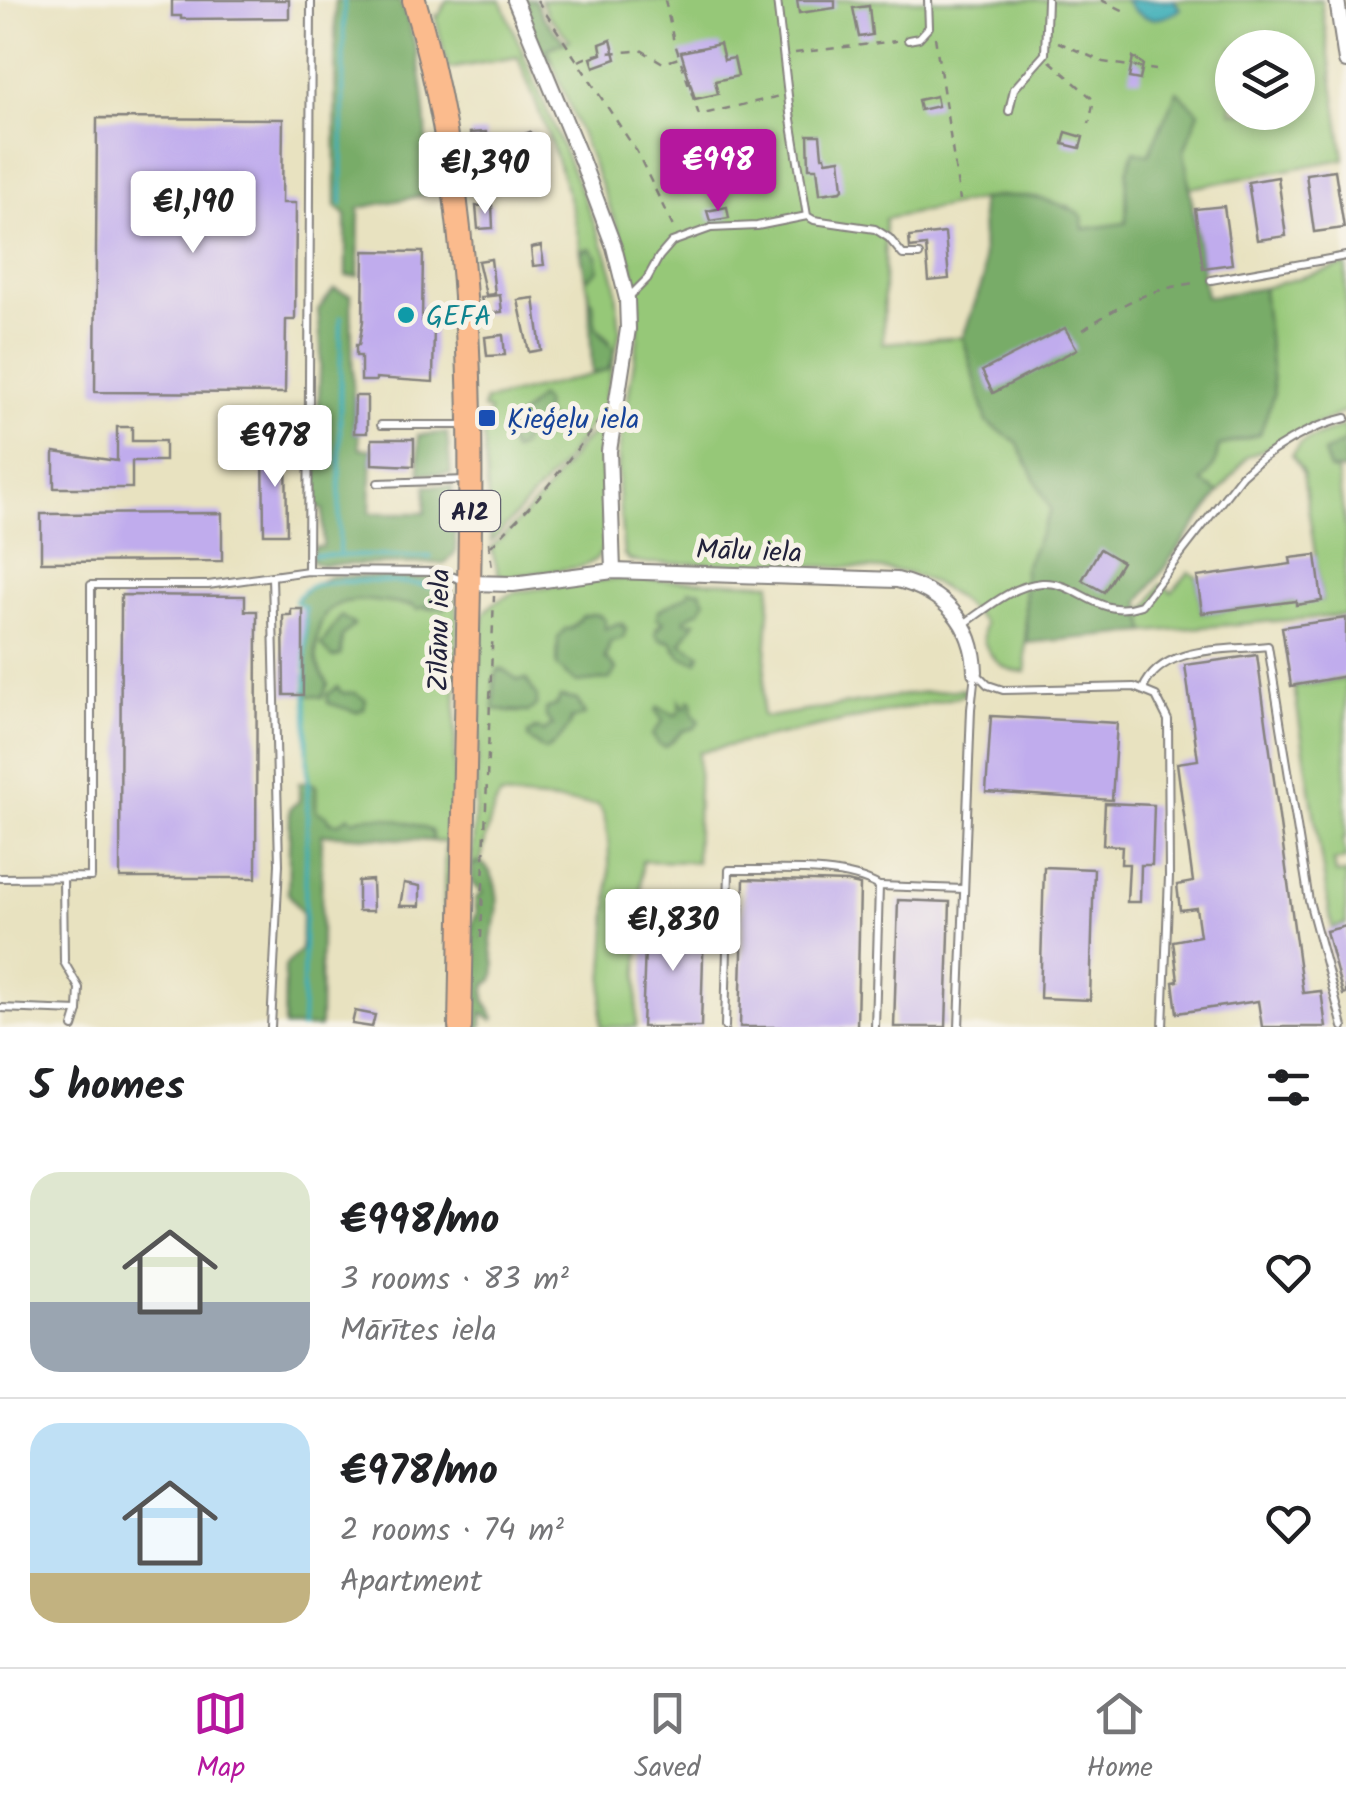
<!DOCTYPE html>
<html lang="en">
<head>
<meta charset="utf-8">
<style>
  body { margin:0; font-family:Kalam,sans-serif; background:#f2f2f2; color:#202124; height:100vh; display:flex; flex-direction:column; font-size:38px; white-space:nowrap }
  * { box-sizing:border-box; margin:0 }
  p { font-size:32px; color:#757577 }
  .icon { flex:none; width:55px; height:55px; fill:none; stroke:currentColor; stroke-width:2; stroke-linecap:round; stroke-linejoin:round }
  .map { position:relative; height:1027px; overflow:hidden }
  .sheet { display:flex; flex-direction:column; background:#fff; flex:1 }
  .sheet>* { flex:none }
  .tools { position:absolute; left:1215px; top:30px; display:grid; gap:20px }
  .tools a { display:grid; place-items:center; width:100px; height:100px; border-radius:50%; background:#fff; box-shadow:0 5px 15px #0003; font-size:50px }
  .price { position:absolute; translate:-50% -85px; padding:0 22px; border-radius:10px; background:#fff; color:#222; font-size:32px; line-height:65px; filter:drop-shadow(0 2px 5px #0008) }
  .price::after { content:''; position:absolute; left:50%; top:60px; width:30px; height:22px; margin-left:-15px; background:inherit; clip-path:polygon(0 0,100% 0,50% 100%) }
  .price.current { background:#b5179e; color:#fff }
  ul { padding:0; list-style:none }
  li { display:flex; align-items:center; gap:30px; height:250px; padding:0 30px }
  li+li { border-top:2px solid #e0e0e0 }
  li span { display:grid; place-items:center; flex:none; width:280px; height:200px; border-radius:30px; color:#555 }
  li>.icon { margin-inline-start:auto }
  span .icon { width:120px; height:120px; fill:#fffc; stroke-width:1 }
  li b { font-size:42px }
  h2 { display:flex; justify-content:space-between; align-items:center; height:120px; padding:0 30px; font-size:42px }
  .tab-bar { display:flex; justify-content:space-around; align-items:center; height:140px; border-top:2px solid #e0e0e0; background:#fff; font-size:28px; color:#757577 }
  .tab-bar a { display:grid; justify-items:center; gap:5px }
  .tab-bar .current { color:#b5179e }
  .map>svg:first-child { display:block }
  .green { fill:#96c878; stroke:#5c755a; stroke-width:2.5; fill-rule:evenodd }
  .forest { fill:#78ac68; stroke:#4d6752; stroke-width:2.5 }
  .water { fill:#3eaeb8; stroke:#30687a; stroke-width:2.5 }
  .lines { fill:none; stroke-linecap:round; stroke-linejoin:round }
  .stream { stroke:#3eaeb8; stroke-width:4 }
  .building { fill:#c0aced }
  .service-casing { stroke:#85827e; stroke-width:10 }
  .minor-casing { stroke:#85827e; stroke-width:18 }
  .trunk-casing { stroke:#85827e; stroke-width:26 }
  .path { stroke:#85827e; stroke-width:2.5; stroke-dasharray:8 8; stroke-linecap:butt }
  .service { stroke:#fff; stroke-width:6 }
  .minor { stroke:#fff; stroke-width:14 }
  .trunk { stroke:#fbbb8d; stroke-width:22 }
  .culture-dot { fill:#0f9aa8; stroke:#f7f3e8; stroke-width:4 }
  .transit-dot { fill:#1a4fb4; stroke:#f7f3e8; stroke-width:4 }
  .labels { text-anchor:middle; stroke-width:10; stroke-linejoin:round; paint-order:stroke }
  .shield { fill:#f7f3e8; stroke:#62616f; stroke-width:2.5 }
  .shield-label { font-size:25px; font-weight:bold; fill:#22223b }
  .culture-label { font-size:28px; fill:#0d838f; stroke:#f7f3e8; text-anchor:start }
  .transit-label { font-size:28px; fill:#164399; stroke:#f7f3e8; text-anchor:start }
  .street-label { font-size:28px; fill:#22223b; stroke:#f7f3e8 }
</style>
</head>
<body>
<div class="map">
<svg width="1346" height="1027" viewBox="0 0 1346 1027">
  <rect width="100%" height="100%" fill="#f7f3e8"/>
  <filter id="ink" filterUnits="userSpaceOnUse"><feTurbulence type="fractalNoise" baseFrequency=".01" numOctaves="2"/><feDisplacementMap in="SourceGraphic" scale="20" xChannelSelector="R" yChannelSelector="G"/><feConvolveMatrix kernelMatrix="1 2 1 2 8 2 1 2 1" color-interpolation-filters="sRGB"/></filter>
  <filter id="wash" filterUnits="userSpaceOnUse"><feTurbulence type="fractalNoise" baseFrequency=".0048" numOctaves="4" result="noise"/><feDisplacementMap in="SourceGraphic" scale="40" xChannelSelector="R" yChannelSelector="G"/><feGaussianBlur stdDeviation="2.25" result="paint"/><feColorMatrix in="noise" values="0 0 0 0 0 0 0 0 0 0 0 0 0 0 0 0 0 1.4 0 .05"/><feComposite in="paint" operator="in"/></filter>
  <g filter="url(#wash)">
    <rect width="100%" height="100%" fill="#e8e2c0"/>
    <g class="green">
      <path d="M 447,0 L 501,0 L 607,254 L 615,281 L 620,331 L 603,408 L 560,467 L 491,542 L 483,428 L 488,427 L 489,410 L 483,409 L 485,401 L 599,373 L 610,341 L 596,327 L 585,276 L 589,278 C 598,266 600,262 591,249 L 584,249 L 581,253 C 571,185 542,121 518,57 L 448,69 L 435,15 L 438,17 Z"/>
      <path d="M 541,0 L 1321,0 L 1344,159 L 1190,188 L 1184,151 L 1199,112 L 1148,155 L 1134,151 L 1127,172 L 1127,223 L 1083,229 L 1069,206 L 1054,205 L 1037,197 L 998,196 L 885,219 L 883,343 L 963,337 L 987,422 L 1017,443 L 1052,510 L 1024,569 L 1026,672 C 1000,673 978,648 984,623 C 966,604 942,584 916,576 C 890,567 860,568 832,567 C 769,564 705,564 641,563 L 629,560 L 624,555 L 618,488 L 619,450 L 638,338 L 638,299 L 632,264 L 547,49 L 570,40 L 547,14 ZM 1232,48 L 1298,48 L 1298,112 L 1232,112 Z"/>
      <path d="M 1346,265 L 1346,411 L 1247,457 L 1219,493 L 1201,482 L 1215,464 L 1219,446 L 1260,434 L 1273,393 L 1263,288 Z"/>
      <path d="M 1346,425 L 1346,443 L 1324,453 L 1330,470 L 1337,471 L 1346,531 L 1346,615 L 1146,632 L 1142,611 C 1153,604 1153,594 1161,584 L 1172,592 L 1189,572 L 1197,577 L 1202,613 L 1296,601 L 1297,604 L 1322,601 L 1303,473 L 1292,455 L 1302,442 Z"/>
      <path d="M 601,428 L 605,536 C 604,554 596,562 580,567 L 509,577 L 499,575 L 491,548 L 539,500 L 584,441 Z"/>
      <path d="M 612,579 L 771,583 L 762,715 L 768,717 L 917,693 L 965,689 L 965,694 L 958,697 L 699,752 L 696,862 L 642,861 L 636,1027 L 601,1027 C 600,984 622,832 598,805 L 501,796 C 491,806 485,845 480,862 L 472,865 L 480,716 L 479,661 L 484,613 L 494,603 L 515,592 ZM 688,595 L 681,644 L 689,649 L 675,650 L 671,641 L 664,641 L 656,628 L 664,622 L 664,609 ZM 596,614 L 601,616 L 605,630 L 622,623 L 626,629 L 610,642 L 601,680 L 584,682 L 566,675 L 558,654 L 565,629 L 570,629 L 584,616 ZM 499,670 L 504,670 L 514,678 L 529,684 L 534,695 L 528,712 L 507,712 L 498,707 ZM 564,697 L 577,700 L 583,709 C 568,721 562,736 549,749 L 539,747 L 534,729 L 543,732 L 553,725 L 553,708 ZM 679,707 L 688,707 L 692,715 L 683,731 L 663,722 L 663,712 L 675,715 L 680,712 Z"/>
      <path d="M 453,593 L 457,610 L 453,876 L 450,906 L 444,908 L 445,842 L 432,841 L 431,831 L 387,818 L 337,824 L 316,811 L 316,786 L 308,781 L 306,695 L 322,697 L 326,679 C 314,670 316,657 317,643 C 319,577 391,605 431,609 C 438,609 447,603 453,600 Z"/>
      <path d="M 1346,679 L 1346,837 L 1343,838 L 1346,859 L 1334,861 L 1336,874 L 1346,873 L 1346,924 L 1332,928 L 1294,687 Z"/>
    </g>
    <g class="forest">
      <path d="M 335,0 L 399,0 C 424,47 430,142 426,195 L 359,208 L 358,276 L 346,276 L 346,215 L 336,207 Z"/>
      <path d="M 520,0 L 535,0 L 543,17 L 565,42 L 547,49 L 552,63 L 543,55 Z"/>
      <path d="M 1177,91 L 1199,112 L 1184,151 L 1206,297 L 1263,288 L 1274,393 L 1260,434 L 1219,446 L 1215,464 L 1202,482 L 1219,493 L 1140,601 L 1146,632 L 1027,643 L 1024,569 L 1051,510 L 1017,443 L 987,422 L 963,337 L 984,277 L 980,200 C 1014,192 1053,196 1082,216 L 1083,229 L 1126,223 L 1127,172 L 1134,151 L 1148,155 Z"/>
      <path d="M 589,248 L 597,256 L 598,270 L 588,278 L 585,276 L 581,253 Z"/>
      <path d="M 334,289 L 351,295 L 354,433 L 359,433 L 360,449 L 372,449 L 370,513 L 425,513 L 426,486 L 452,486 L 456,552 L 445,563 L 323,565 L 314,563 L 311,558 L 314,547 L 323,547 L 323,509 L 314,508 L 321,349 L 318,310 Z"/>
      <path d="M 589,298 L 593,302 C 594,309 594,321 596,327 C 605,346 624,343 607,370 L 592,374 Z"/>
      <path d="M 539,397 L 544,402 L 545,415 L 552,423 L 549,436 L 543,438 L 532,430 L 524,435 L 522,446 L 513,451 L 506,440 L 512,424 Z"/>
      <path d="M 447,433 L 451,474 L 420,474 L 418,435 Z"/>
      <path d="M 1344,442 L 1345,470 L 1330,470 L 1324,453 Z"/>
      <path d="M 331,576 L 435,578 L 451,587 L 453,600 L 444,609 L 425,606 L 417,610 L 413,605 C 380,605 328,584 318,632 C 313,655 316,666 328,684 L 322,697 L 306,695 L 305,609 L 295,602 L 308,588 Z"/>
      <path d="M 689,590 L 700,591 L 705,601 L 700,610 L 685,618 L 685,622 L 695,622 L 681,643 L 700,654 L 697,662 L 680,656 L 671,641 L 659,639 L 655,633 L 664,622 L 657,619 L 658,611 L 688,595 Z"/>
      <path d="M 596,614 L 605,620 L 605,629 L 618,623 L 626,629 L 623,638 L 610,642 L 605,658 L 616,669 L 610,679 L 577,683 L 557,666 L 558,638 L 565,629 L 571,629 L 583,616 Z"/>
      <path d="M 341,616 L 354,625 L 342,636 L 341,655 L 333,658 L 321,645 Z"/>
      <path d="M 498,670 L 504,670 L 518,680 L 526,679 L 537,696 L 537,705 L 528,712 L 494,709 L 494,682 Z"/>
      <path d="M 337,687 L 342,693 L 355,693 L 366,700 L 364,709 L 356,712 L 328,703 L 327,695 Z"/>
      <path d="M 560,697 L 577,700 L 585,715 L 571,719 L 570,725 C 564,733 554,748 544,750 L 528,738 L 528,733 L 538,729 L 543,732 L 553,725 L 546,717 L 546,709 L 557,705 Z"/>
      <path d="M 679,700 L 686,709 L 689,700 L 692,701 L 693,714 L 699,721 L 695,728 L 683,731 L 666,747 L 659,745 L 652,735 L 663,721 L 656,711 L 658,707 L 675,715 L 680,712 Z"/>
      <path d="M 308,781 L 316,786 L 316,811 L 327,816 L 330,822 L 337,824 L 349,816 L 354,820 C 371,811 414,823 431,831 L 433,838 L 432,841 L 322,834 L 320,1027 L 284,1027 L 285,966 L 301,949 L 302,913 L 288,893 L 290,808 L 299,801 L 299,783 Z"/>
      <path d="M 480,862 C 497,872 500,901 496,919 C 495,927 491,934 491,942 C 492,960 498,961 493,980 L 486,985 C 482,1001 488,1006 495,1018 L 493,1020 L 482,1013 L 482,1027 L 469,1027 L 472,923 L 477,914 L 475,899 L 482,893 L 472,882 L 472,865 Z"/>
    </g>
    <path class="water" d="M 1125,0 L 1174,0 L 1180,9 C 1160,24 1139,21 1125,0 Z"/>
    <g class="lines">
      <g class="stream">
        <path d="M 342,205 L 344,0"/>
        <path d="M 314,555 L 431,557"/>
        <path d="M 339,555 L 341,317"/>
        <path d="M 302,1027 L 308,781 L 305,608 L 295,602 C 299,595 304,589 312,586 C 332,578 427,581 447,591"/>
      </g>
    </g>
    <g id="blocks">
      <g class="building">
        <path d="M 172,0 L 289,0 L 289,18 L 181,19 L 181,16 L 172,16 Z"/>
        <path d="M 797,0 L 835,0 L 835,8 L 799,13 Z"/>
        <path d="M 869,6 L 872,35 L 859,37 L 853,8 Z"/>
        <path d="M 611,40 L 616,59 L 594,67 L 591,58 L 602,54 L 600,44 Z"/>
        <path d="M 720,44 L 724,60 L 734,58 L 738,76 L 715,81 L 718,94 L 695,99 L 681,52 Z"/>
        <path d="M 1133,57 L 1143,64 L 1140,80 L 1129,78 Z"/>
        <path d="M 936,96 L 938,106 L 920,110 L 918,100 Z"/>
        <path d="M 97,118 L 283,119 L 282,203 L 296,203 L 295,320 L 286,320 L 285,393 L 95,392 Z"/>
        <path d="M 486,132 L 489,182 L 474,183 L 470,133 Z"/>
        <path d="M 530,132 L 534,146 L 513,150 L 512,139 Z"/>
        <path d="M 1066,132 L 1083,137 L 1080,148 L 1063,144 Z"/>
        <path d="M 808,135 L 820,135 L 822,156 L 825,156 L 826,161 L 840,159 L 843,189 L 841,191 L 820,194 L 817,168 L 809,168 Z"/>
        <path d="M 672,140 L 686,172 L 678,176 L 663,143 Z"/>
        <path d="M 1335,170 L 1344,228 L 1314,232 L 1306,174 Z"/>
        <path d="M 1278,177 L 1286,236 L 1257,240 L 1248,182 Z"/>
        <path d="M 492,205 L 493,228 L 478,229 L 476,206 Z"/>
        <path d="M 1224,206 L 1232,264 L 1203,268 L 1195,209 Z"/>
        <path d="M 727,207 L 729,218 L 710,221 L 707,211 Z"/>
        <path d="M 945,233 L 949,279 L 929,281 L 926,246 L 910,248 L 909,237 Z"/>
        <path d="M 541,246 L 544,265 L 533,266 L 531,248 Z"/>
        <path d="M 364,251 L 423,252 L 422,321 L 434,322 L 433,382 L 376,378 L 376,381 L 361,381 L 361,356 L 356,356 L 356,345 L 359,345 L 363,321 Z"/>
        <path d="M 491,259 L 495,294 L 486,295 L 478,261 Z"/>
        <path d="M 500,295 L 502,312 L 484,314 L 481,297 Z"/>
        <path d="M 534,298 L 541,350 L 529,352 L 518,300 Z"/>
        <path d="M 1065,328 L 1077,349 L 993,393 L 982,371 Z"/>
        <path d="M 503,335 L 505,355 L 487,356 L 485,337 Z"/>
        <path d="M 355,396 L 367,396 L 367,433 L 354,433 Z"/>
        <path d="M 117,427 L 132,427 L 132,441 L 165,441 L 165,461 L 132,461 L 132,488 L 54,488 L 54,452 L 117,461 Z"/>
        <path d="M 372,439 L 414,439 L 414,466 L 372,464 Z"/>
        <path d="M 263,445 L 286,445 L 287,534 L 264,534 Z"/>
        <path d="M 222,513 L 222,561 L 41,562 L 41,514 Z"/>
        <path d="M 1100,549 L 1122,562 L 1104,592 L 1082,580 Z"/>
        <path d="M 1316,555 L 1322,601 L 1296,605 L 1296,601 L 1202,613 L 1197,577 L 1291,564 L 1290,558 Z"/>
        <path d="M 121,595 L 245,596 L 245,611 L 257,611 L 256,878 L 120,878 Z"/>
        <path d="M 291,609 L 303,609 L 303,695 L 284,695 L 283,615 L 291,615 Z"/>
        <path d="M 1346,618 L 1346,676 L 1291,686 L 1282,627 Z"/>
        <path d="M 1257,655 L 1303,993 L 1321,991 L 1326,1027 L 1262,1027 L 1258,1001 L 1177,1013 L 1173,982 L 1178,981 L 1173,941 L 1200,936 L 1196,908 L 1180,910 L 1177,885 L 1193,882 L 1177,763 L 1198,760 L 1185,665 Z"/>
        <path d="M 991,716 L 1117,723 L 1112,800 L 986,792 Z"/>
        <path d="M 1105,803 L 1154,805 L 1152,865 L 1141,865 L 1140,902 L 1127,902 L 1129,864 L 1121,864 L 1122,846 L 1103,845 Z"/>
        <path d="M 1044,867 L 1094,869 L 1090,1000 L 1040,998 Z"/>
        <path d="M 744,879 L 847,882 L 860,885 L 857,1027 L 740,1027 Z"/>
        <path d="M 372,880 L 373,911 L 358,911 L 358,881 Z"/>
        <path d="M 404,883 L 420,886 L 420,906 L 400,906 Z"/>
        <path d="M 898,900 L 950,902 L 946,1027 L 894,1027 Z"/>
        <path d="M 646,920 L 704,922 L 701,1027 L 642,1027 Z"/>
        <path d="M 1346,926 L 1346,994 L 1343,995 L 1326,931 Z"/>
        <path d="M 355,1011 L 375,1015 L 372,1027 L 352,1024 Z"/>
      </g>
    </g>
  </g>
  <g filter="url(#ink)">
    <use href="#blocks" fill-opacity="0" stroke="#85827e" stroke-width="2.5"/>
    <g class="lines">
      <g class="service-casing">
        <g id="service">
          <path d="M 777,0 L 790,113 L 807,216"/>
          <path d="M 908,40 L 919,38 L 929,27 L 928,0"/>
          <path d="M 1009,111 L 1014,89 L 1045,54 L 1047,0"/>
          <path d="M 1211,280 L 1346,256"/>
          <path d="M 629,297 L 647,279 L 659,257 L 672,242 L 711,228 L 757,226 L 807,216 L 814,220 L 875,229 L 889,238 L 903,255 L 919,255"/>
          <path d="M 381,425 L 464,425"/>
          <path d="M 378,483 L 467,480"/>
          <path d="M 308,571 L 311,0"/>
          <path d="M 964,624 C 987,608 1013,585 1042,583 C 1079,581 1097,620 1141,605 L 1242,475 C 1269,450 1309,426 1346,418"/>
          <path d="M 976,673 L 988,685 L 1003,690 L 1134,687 L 1156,696 L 1168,720 L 1169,876 L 1163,1027"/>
          <path d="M 1143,689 C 1162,644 1226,651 1268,646 L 1309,901 L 1343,1027"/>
          <path d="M 0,878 L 91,877 L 91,585 L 208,585 L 308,571 L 441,572 L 464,581"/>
          <path d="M 63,878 L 64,962 L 79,988 L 78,1011 L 73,1027"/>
          <path d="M 0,1008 L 78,1011"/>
          <path d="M 271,1027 L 279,864 L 272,576"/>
          <path d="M 725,1027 L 729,870 C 774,871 841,864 879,886"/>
          <path d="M 875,1027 L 879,886 L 964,889"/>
          <path d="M 959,1027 L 971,709 L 975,673"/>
        </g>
      </g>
      <g class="minor-casing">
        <g id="minor">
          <path d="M 515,0 L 581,159 L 614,247 L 627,299 L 628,329 L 609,451 L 613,571"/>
          <path d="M 1337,0 L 1346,61"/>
          <path d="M 469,583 L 513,584 L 613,571 L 897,580 C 943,591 974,623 975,672"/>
        </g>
      </g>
      <g class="trunk-casing">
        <path id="trunk" d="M 414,0 C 476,204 473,421 468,632 C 465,764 462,895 460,1027"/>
      </g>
      <g class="path">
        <path d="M 537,0 L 637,152 L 674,229"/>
        <path d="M 665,0 L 673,38 L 699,115 L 780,96"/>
        <path d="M 1101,0 L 1129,13"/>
        <path d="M 935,37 L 960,200"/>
        <path d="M 1058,42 L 1103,62 L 1156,70"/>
        <path d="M 795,53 L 896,41"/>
        <path d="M 579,61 C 599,50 619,54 641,50 L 663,63 L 679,58"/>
        <path d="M 1050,61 L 1094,100 L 1089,124"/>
        <path d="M 1083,330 C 1126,301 1147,290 1200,282"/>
        <path d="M 489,542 L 492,569"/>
        <path d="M 491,546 L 538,498 L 600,420"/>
        <path d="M 481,938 L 494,596"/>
      </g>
      <use href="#service" class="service"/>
      <use href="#minor" class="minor"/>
      <use href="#trunk" class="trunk"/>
    </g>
  </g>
  <circle class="culture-dot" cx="406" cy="315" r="10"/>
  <rect class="transit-dot" x="477" y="408" width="20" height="20" rx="5"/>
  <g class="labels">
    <rect class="shield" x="440" y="491" width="60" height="40" rx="8"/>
    <g class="shield-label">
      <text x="470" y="520">A12</text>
    </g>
    <g class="culture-label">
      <text x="426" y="325">GEFA</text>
    </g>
    <g class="transit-label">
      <text x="507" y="428">Ķieģeļu iela</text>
    </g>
    <g class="street-label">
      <text transform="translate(749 550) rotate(2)" y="10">Mālu iela</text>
      <text transform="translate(438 630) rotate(-89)" y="10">Zīlānu iela</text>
    </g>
  </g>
</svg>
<div class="tools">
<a><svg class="icon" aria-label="layers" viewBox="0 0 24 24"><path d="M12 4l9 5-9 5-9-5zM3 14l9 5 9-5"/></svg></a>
</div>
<b class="price current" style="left:718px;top:214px">€998</b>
<b class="price" style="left:485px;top:217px">€1,390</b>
<b class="price" style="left:193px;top:256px">€1,190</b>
<b class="price" style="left:275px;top:490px">€978</b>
<b class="price" style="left:673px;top:974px">€1,830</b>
</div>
<section class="sheet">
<h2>5 homes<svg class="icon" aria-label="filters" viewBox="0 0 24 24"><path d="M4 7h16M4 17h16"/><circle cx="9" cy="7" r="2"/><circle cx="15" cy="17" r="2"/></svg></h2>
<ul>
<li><span style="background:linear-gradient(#dfe7d0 65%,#9aa5b1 0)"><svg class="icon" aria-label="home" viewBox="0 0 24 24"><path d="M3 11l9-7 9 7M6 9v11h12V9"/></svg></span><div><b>€998/mo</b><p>3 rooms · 83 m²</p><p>Mārītes iela</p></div><svg class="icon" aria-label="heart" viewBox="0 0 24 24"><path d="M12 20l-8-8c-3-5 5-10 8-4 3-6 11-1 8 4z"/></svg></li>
<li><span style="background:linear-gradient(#bfe0f5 75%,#c2b280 0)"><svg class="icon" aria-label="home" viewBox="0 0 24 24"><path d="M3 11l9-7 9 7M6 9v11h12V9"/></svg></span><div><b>€978/mo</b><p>2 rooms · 74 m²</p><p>Apartment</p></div><svg class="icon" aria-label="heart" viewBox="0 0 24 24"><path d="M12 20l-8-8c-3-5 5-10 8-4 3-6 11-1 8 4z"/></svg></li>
</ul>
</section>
<nav class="tab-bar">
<a class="current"><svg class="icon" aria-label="map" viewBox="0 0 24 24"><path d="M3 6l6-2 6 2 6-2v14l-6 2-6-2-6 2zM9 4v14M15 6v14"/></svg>Map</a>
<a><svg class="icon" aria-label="saved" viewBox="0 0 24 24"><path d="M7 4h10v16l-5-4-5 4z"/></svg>Saved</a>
<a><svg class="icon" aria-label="home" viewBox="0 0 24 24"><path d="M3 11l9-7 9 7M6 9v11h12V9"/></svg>Home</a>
</nav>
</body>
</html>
